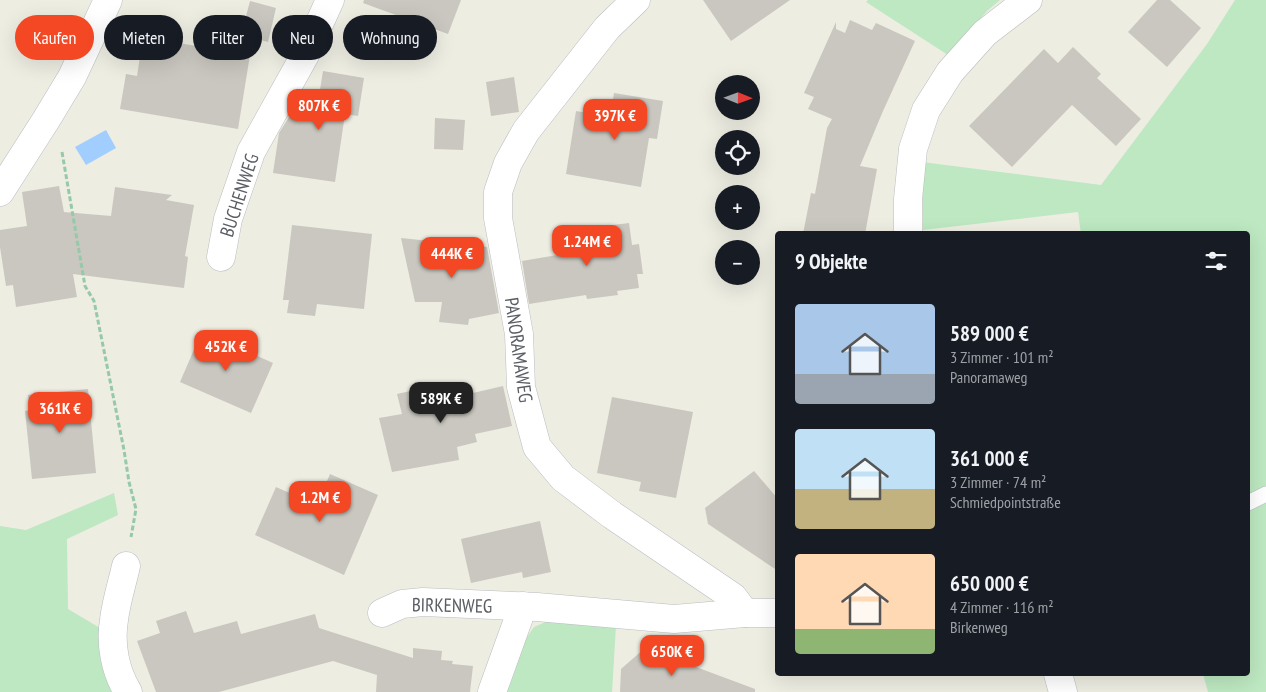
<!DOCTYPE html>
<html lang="de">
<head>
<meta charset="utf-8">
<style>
  body { margin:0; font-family:"PT Sans Narrow",sans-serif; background:#20242c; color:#f1f3f6; height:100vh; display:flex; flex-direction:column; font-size:19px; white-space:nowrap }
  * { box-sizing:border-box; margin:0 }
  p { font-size:16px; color:#9ea1a6 }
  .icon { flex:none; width:28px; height:28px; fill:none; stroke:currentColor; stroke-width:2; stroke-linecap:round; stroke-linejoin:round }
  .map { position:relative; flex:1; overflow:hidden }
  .sheet { position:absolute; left:775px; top:231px; width:475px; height:445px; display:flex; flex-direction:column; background:#171b24; border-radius:5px; box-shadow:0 5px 20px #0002 }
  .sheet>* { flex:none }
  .top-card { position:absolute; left:15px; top:15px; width:475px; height:45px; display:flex; gap:10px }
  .needle { width:32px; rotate:91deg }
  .fabs { position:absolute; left:715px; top:75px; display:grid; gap:10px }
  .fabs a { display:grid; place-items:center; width:45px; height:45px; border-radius:50%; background:#171b24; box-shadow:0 5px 20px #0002; font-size:25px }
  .price { position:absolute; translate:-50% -42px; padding:0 11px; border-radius:10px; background:#f34823; color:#fff; font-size:16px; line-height:32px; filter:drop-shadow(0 1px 2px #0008) }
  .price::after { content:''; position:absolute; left:50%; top:30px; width:15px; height:11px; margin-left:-8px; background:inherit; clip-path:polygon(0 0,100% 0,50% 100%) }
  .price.on { background:#222; color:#fff }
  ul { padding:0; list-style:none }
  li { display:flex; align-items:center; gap:15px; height:125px; padding:0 20px }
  li span { display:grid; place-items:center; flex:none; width:140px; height:100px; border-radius:5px; color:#555 }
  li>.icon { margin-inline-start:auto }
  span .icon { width:60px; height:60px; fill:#fffc; stroke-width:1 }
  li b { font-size:21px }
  h2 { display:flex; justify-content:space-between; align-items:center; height:60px; padding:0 20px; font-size:21px }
  .chip { padding:0 18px; border-radius:22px; background:#171b24; box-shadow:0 5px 20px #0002; font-size:18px; line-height:45px }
  .chip.on { background:#f34823; color:#fff }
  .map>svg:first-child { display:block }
  .green { fill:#bde8c1 }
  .water { fill:#a1cdff }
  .building { fill:#c9c7bf }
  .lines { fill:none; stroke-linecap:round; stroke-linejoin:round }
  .service-casing { stroke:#babcc2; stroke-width:16 }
  .minor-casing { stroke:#babcc2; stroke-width:29 }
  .path { stroke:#95c9a9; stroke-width:3; stroke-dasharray:5 2.5; stroke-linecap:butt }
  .service { stroke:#fff; stroke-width:15 }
  .minor { stroke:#fff; stroke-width:28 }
  .labels { text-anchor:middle; stroke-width:5; stroke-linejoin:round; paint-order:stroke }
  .street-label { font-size:19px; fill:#5a5e64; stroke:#fff }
</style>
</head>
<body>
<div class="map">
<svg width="1266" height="692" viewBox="0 0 1266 692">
  <rect width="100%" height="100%" fill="#eeede2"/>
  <g class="green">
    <path d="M 868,0 L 1000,0 L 987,11 L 948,55 L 866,2 Z"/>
    <path d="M 1235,0 L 1266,0 L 1266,692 L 1208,692 L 1203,674 L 1248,674 L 1248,234 L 1081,234 L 1078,212 L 923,230 L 922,162 L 1101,185 L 1207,44 Z"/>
    <path d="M 114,493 L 118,515 L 67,539 L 68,609 L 100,628 L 116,692 L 0,692 L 0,526 L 26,530 Z"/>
    <path d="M 548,621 L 616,625 L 612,692 L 504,692 L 522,644 L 534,627 Z"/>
  </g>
  <path class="water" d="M 106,130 L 116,148 L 86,165 L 75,147 Z"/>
  <g class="building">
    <path d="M 364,0 L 461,0 L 448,34 L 363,3 Z"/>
    <path d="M 703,0 L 790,0 L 731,41 Z"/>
    <path d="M 1157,0 L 1170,0 L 1201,28 L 1167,67 L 1128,32 Z"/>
    <path d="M 250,1 L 276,8 L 268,42 L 241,35 Z"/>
    <path d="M 850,20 L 872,30 L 876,23 L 915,41 L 883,111 L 860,166 L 877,169 L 865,234 L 803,234 L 811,193 L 815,194 L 827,128 L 832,119 L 808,109 L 814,97 L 804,93 L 836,22 L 836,29 L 845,33 Z"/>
    <path d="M 143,37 L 250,55 L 238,129 L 120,109 L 126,74 L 137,76 Z"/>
    <path d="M 1073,47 L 1101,74 L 1097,78 L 1141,119 L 1116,146 L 1072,105 L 1012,167 L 969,126 L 1044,49 L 1058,63 Z"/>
    <path d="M 323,71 L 364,78 L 358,116 L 345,114 L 335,182 L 273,173 L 279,133 L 289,117 L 315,121 Z"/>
    <path d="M 514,77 L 519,112 L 491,116 L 486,82 Z"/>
    <path d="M 614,93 L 663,101 L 657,139 L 649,138 L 641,187 L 566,174 L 576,111 L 610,117 Z"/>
    <path d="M 435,118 L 465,120 L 463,150 L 434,149 Z"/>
    <path d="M 59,186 L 64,212 L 111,216 L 115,187 L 172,195 L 166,200 L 194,205 L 185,256 L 188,257 L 184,288 L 73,274 L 77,297 L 16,307 L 13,285 L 6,286 L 0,247 L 0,230 L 27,226 L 22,192 Z"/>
    <path d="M 629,223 L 632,245 L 639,244 L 643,274 L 637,274 L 639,288 L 617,291 L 618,295 L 587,299 L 586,295 L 529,304 L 522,261 L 569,253 L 567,240 L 582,238 L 582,229 Z"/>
    <path d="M 292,225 L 372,234 L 364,309 L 317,304 L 315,316 L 287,313 L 289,300 L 283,300 Z"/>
    <path d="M 401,238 L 487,247 L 499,313 L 469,319 L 468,325 L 439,322 L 442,302 L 415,302 Z"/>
    <path d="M 202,331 L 273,363 L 251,413 L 180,382 Z"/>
    <path d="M 450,382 L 451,390 L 471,385 L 473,393 L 503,386 L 512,426 L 475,434 L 477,442 L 457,447 L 459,460 L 392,472 L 379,418 L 402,414 L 397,394 Z"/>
    <path d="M 88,389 L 96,473 L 32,479 L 25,411 L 30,410 L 28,395 Z"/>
    <path d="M 612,397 L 693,412 L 676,498 L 639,491 L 641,482 L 597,473 Z"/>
    <path d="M 754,471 L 778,499 L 778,571 L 708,524 L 705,508 Z"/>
    <path d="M 330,474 L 378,495 L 344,575 L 255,535 L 276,487 L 317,505 Z"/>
    <path d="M 540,521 L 551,572 L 523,578 L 522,572 L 471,583 L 461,539 Z"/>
    <path d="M 186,611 L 194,633 L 237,621 L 241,634 L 315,614 L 319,628 L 413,658 L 413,648 L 442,651 L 441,660 L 453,661 L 452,664 L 473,666 L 470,692 L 376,692 L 377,675 L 333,661 L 219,692 L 156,692 L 137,641 L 160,633 L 156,621 Z"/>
    <path d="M 645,648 L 755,689 L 755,692 L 620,692 L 621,669 Z"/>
  </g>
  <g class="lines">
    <g class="service-casing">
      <path id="service" d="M 1248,503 L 1266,494"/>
    </g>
    <g class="minor-casing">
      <g id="minor">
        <path d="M 636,0 L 607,28 L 526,131 L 508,163 L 498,192 L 498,218 L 519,334 L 521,387 L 537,447 L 563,478 L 612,515 L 733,597 L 745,613 L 778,613"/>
        <path d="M 0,192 L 46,120 L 72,77 L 108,0"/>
        <path d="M 908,234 L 908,199 L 913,149 L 926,110 L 950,72 L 985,33 L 1028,0"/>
        <path d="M 221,257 L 228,219 L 251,152 L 305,55 L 330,0"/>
        <path d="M 126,566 C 122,584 116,602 114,620 C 110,644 115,671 128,692"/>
        <path d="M 382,613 L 402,604 L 423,602 L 537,607 L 674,619 L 745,613"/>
        <path d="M 1058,674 L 1063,692"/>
        <path d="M 492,692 L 523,606"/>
      </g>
    </g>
    <path class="path" d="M 62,152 L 85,286 L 94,301 L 124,450 L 129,482 L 136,509 L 131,537"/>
    <use href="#service" class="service"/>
    <use href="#minor" class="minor"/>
  </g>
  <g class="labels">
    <g class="street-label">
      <text transform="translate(239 195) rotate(-72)" y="7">BUCHENWEG</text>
      <text transform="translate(519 350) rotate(82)" y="7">PANORAMAWEG</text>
      <text transform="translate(452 605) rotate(1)" y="7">BIRKENWEG</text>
    </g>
  </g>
</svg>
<div class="fabs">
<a><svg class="needle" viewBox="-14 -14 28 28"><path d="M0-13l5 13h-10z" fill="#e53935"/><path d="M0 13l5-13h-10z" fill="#9ea1a6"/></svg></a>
<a><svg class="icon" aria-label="locate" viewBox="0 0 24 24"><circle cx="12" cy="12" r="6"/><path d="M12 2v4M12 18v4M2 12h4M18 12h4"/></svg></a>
<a>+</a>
<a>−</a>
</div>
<b class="price" style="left:319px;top:131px">807K €</b>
<b class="price" style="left:615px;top:141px">397K €</b>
<b class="price" style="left:587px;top:267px">1.24M €</b>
<b class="price" style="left:452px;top:279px">444K €</b>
<b class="price" style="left:226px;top:372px">452K €</b>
<b class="price on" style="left:441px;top:424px">589K €</b>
<b class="price" style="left:60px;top:434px">361K €</b>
<b class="price" style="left:320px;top:523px">1.2M €</b>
<b class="price" style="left:672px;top:677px">650K €</b>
<div class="top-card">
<a class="chip on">Kaufen</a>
<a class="chip">Mieten</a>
<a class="chip">Filter</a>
<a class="chip">Neu</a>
<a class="chip">Wohnung</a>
</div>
<section class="sheet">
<h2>9 Objekte<svg class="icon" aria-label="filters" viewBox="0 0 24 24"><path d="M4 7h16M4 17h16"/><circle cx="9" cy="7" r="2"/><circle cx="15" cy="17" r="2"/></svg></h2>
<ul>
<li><span style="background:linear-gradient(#a9c7e8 70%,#9aa5b1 0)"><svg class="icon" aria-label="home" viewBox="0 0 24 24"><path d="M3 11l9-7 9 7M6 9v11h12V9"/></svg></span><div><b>589 000 €</b><p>3 Zimmer · 101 m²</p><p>Panoramaweg</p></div></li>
<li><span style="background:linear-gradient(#bfe0f5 60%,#c2b280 0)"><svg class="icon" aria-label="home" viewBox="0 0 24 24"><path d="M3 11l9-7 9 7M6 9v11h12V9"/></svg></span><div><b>361 000 €</b><p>3 Zimmer · 74 m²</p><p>Schmiedpointstraße</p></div></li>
<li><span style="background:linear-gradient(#ffd9b3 75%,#8fb573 0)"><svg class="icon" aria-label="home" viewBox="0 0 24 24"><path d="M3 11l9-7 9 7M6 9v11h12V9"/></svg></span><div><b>650 000 €</b><p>4 Zimmer · 116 m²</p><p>Birkenweg</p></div></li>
</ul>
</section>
</div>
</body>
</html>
